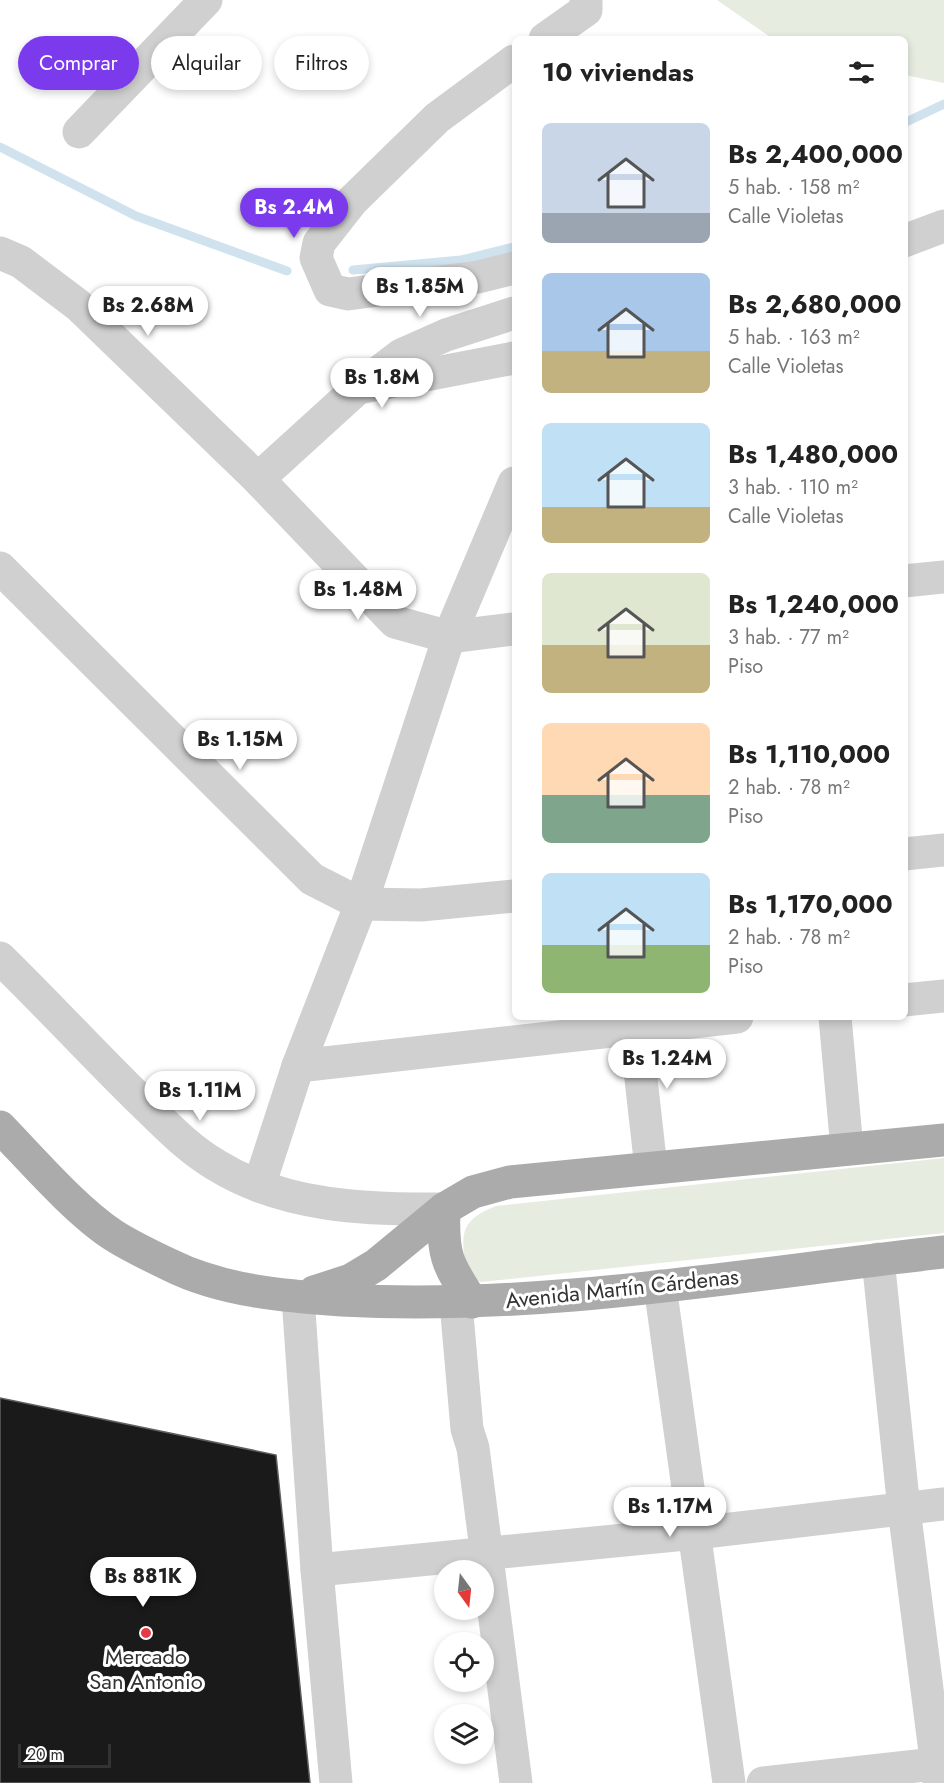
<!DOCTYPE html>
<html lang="es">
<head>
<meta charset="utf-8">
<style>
  body { margin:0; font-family:Jost,sans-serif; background:#f6f6f6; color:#222; height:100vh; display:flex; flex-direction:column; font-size:22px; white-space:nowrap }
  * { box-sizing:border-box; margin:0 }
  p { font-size:20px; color:#767676 }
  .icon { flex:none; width:33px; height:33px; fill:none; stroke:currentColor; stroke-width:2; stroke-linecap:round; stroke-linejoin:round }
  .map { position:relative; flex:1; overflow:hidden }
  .drawer { position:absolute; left:512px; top:36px; width:396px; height:984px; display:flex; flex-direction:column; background:#fff; border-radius:9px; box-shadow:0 3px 9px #0003 }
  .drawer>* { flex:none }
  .banner { position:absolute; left:18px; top:36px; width:404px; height:54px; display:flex; gap:12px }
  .needle { width:39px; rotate:165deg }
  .tools { position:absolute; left:434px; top:1560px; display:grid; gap:12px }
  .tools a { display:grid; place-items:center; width:60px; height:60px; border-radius:50%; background:#fff; box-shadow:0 3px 9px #0003; font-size:30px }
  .scale { position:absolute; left:18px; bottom:15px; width:93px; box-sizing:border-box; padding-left:6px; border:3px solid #333; border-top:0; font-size:16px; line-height:21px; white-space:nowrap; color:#333; -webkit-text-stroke:4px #fff; paint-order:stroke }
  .price { position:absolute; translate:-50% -51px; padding:0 14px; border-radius:21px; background:#fff; color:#222; font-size:20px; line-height:39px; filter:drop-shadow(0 2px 3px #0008) }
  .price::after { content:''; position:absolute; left:50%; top:36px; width:18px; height:14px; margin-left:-9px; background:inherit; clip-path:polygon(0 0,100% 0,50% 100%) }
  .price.active { background:#7c3aed; color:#fff }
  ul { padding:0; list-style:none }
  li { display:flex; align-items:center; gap:18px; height:150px; padding:0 30px }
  li span { display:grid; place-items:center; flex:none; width:168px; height:120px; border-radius:9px; color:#555 }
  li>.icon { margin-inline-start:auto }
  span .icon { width:72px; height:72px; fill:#fffc; stroke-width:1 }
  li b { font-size:26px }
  h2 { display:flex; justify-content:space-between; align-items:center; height:72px; padding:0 30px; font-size:26px }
  .pill { padding:0 21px; border-radius:27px; background:#fff; box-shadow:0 3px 9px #0003; font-size:21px; line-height:54px }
  .pill.active { background:#7c3aed; color:#fff }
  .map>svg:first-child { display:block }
  .green { fill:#e6ecdf }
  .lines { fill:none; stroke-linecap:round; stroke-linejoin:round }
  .stream { stroke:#cfe2ee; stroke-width:9 }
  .building { fill:#1a1a1a; stroke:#5f5f5f; stroke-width:1.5 }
  .minor { stroke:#d0d0d0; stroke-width:33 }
  .major { stroke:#ababab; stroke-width:33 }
  .poi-dot { fill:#e63946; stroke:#fff; stroke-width:2 }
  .labels { text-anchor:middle; stroke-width:6; stroke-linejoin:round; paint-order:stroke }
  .street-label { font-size:22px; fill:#333; stroke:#fff }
  .poi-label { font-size:22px; fill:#333; stroke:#fff }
</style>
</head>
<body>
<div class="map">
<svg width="944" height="1783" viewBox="0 0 944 1783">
  <rect width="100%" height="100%" fill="#fff"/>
  <g class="green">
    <path d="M 717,0 L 944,0 L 944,83 L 905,75 L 904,39 L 773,39 Z"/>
    <path d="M 944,1158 L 944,1233 L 481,1282 L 466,1277 C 463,1238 455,1222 496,1206 Z"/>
  </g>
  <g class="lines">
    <g class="stream">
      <path d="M 904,123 L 944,104"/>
      <path d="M 0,147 L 136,216 L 287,271"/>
      <path d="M 353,270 L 461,260 L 514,247"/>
    </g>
  </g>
  <path class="building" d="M 0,1398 L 276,1455 L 310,1783 L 0,1783 Z"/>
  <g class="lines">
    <g class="minor">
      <path d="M 545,39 L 586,10 L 586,0"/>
      <path d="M 514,61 L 437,118 L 352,201 L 319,243 L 316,258 L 330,290 L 348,294 L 478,277 L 514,268"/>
      <path d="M 79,132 L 206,0"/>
      <path d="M 904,241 L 944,226"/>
      <path d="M 0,253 L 21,262 L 78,305 L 258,479 L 395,622 L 449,637 L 514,629"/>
      <path d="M 363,384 L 401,355 L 446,335 L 514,313"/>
      <path d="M 258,479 L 358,388 L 514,358"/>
      <path d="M 0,568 L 312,879 L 361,904 L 421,905 L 514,896"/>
      <path d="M 904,581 L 944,577"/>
      <path d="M 904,854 L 944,850"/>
      <path d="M 0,958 C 48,1005 93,1054 140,1100 C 164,1123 187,1148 216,1165 C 284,1207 367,1210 444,1209"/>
      <path d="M 904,1000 L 944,996"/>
      <path d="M 634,1017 L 651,1168"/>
      <path d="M 835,1017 L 847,1149"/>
      <path d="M 298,1066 L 737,1017"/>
      <path d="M 259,1186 L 298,1066 L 361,904 L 449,637 L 514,483"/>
      <path d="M 878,1259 L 904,1509 L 939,1783"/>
      <path d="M 660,1286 L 729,1783"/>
      <path d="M 298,1297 L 317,1570 L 336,1783"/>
      <path d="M 456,1303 L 467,1429 L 473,1448 L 516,1783"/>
      <path d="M 317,1570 L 696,1533 L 944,1504"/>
      <path d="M 763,1783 L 944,1763"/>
    </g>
    <g class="major">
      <path d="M 0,1127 C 32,1160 75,1210 113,1235 C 130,1246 151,1256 170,1265 C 222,1291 285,1296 342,1300 C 543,1311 745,1274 944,1252"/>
      <path d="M 444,1209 C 442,1255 447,1264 472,1302"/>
      <path d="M 314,1292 L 351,1280 L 376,1265 L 444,1209 L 473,1192 L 510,1182 L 944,1140"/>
    </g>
  </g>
  <circle class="poi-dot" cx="146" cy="1633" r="6"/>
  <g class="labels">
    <g class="street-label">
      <text transform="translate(622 1288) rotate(-6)" y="8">Avenida Martín Cárdenas</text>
    </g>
    <g class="poi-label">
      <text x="146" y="1664">Mercado<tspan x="146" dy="25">San Antonio</tspan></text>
    </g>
  </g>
</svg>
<div class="tools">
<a><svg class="needle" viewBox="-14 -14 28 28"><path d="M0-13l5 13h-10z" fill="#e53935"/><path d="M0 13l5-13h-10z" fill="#767676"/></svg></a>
<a><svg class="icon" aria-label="locate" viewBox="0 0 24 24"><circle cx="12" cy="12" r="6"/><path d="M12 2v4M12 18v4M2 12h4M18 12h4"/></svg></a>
<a><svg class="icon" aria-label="layers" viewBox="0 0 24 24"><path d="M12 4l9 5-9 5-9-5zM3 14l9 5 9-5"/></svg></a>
</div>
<div class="scale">20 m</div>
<b class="price active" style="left:294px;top:239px">Bs 2.4M</b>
<b class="price" style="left:420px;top:318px">Bs 1.85M</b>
<b class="price" style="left:148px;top:337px">Bs 2.68M</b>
<b class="price" style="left:382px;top:409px">Bs 1.8M</b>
<b class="price" style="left:358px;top:621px">Bs 1.48M</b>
<b class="price" style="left:240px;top:771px">Bs 1.15M</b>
<b class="price" style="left:667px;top:1090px">Bs 1.24M</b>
<b class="price" style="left:200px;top:1122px">Bs 1.11M</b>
<b class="price" style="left:670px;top:1538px">Bs 1.17M</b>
<b class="price" style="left:143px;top:1608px">Bs 881K</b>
<div class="banner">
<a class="pill active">Comprar</a>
<a class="pill">Alquilar</a>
<a class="pill">Filtros</a>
</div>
<section class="drawer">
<h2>10 viviendas<svg class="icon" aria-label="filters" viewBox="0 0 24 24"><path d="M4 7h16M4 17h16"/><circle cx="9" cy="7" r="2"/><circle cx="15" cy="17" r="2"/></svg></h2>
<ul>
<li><span style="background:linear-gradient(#c9d6e8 75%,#9aa5b1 0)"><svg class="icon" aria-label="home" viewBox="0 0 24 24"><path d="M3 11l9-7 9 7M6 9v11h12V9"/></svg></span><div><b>Bs 2,400,000</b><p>5 hab. · 158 m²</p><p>Calle Violetas</p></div></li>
<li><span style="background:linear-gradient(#a9c7e8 65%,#c2b280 0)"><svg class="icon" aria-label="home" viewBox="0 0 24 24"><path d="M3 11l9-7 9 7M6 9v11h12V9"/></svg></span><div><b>Bs 2,680,000</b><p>5 hab. · 163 m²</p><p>Calle Violetas</p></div></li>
<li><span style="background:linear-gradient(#bfe0f5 70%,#c2b280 0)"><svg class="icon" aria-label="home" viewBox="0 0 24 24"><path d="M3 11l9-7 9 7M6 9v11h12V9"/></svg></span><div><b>Bs 1,480,000</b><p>3 hab. · 110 m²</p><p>Calle Violetas</p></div></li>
<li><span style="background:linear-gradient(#dfe7d0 60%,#c2b280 0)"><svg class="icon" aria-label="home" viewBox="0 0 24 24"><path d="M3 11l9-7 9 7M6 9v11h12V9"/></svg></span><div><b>Bs 1,240,000</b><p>3 hab. · 77 m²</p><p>Piso</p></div></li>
<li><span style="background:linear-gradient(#ffd9b3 60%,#7fa58c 0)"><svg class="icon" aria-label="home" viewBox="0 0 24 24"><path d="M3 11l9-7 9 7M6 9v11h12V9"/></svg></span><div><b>Bs 1,110,000</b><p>2 hab. · 78 m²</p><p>Piso</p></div></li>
<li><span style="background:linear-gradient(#bfe0f5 60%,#8fb573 0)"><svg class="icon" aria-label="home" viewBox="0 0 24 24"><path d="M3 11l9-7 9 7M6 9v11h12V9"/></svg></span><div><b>Bs 1,170,000</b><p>2 hab. · 78 m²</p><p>Piso</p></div></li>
</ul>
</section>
</div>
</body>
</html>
